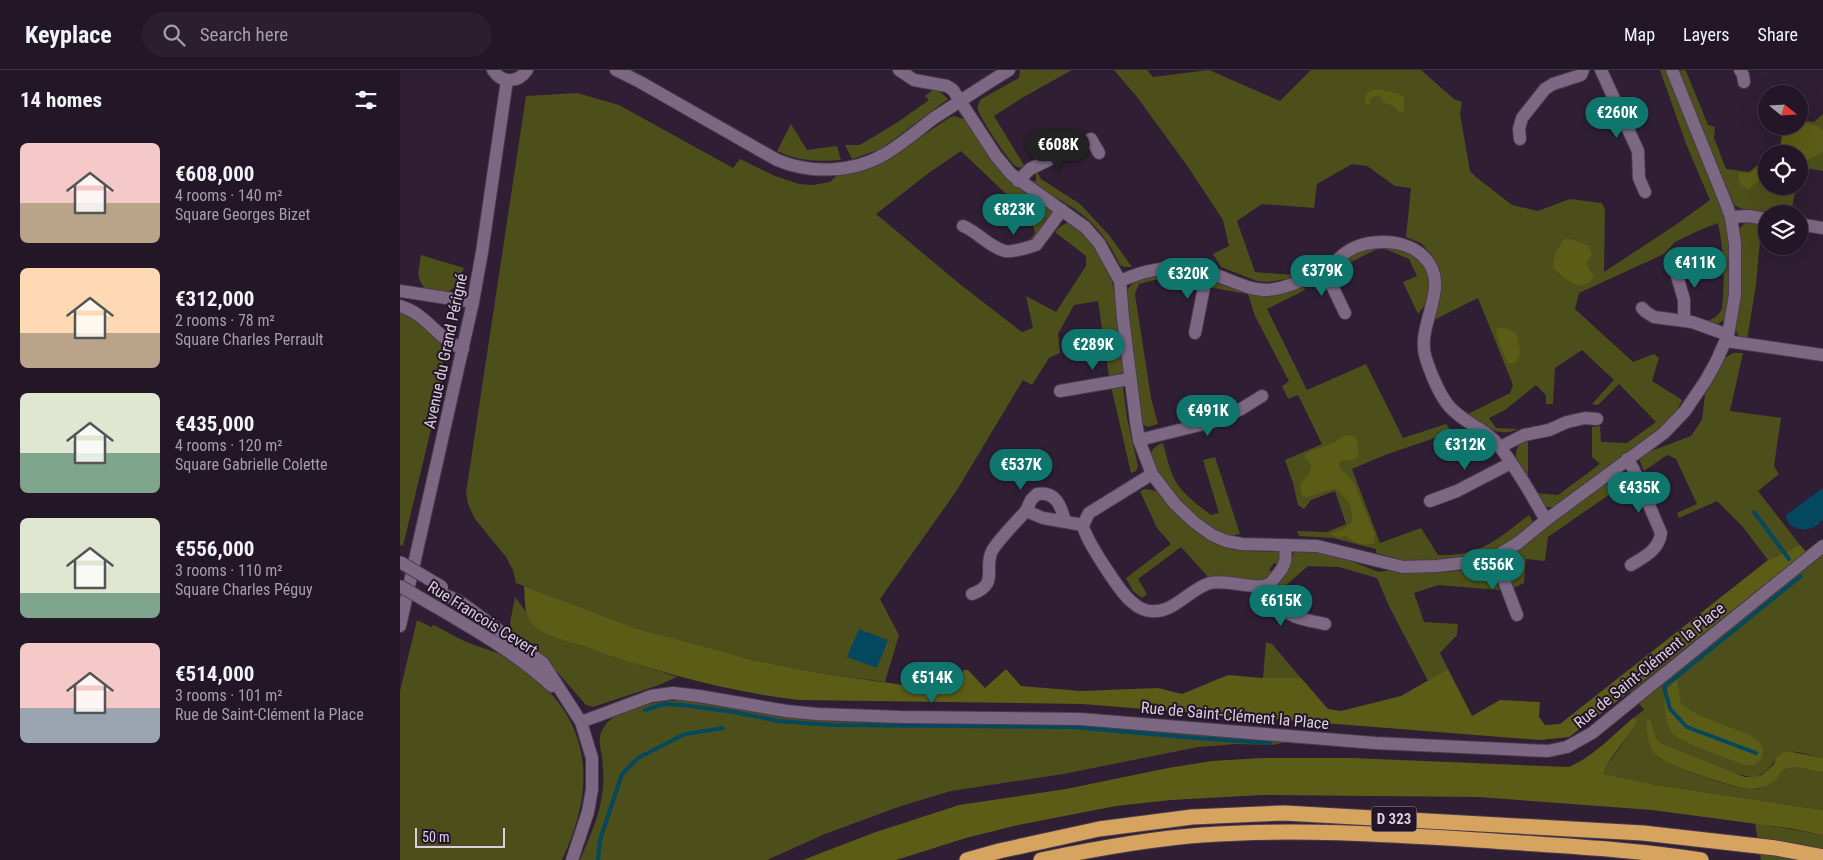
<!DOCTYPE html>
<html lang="en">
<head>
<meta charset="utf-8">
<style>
  body { margin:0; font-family:"Roboto Condensed",sans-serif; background:#2b1f2f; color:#f1f3f6; height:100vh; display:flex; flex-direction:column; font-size:19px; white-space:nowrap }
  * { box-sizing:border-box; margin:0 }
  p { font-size:16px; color:#a39fa7 }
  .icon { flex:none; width:28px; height:28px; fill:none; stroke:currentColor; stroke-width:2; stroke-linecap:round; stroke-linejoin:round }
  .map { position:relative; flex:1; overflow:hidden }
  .panel { display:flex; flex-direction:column; background:#231627; width:400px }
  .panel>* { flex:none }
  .needle { width:32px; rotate:108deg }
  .buttons { position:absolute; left:1358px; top:15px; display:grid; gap:10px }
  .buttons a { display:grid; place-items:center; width:50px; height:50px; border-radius:50%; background:#231627; box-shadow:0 5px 20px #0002,0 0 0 1px #403544; font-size:25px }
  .scale { position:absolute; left:15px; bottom:12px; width:90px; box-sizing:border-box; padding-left:5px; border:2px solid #d9cedc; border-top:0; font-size:14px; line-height:18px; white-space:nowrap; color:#d9cedc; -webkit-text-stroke:4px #251529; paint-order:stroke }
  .price { position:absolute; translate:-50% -42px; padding:0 11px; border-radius:18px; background:#0f766e; color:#fff; font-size:16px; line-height:32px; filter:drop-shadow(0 1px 2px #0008) }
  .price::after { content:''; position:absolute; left:50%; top:30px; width:15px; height:11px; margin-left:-8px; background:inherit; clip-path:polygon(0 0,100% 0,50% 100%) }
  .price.on { background:#222; color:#fff }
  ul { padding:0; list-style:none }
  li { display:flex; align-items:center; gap:15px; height:125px; padding:0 20px }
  li span { display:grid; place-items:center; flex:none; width:140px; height:100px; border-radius:8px; color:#555 }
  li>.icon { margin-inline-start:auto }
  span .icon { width:60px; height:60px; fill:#fffc; stroke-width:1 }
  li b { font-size:21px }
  h2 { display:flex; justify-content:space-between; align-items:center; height:60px; padding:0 20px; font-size:21px }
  header { display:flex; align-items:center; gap:30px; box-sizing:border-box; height:70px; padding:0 25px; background:#231627; border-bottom:1px solid #403544 }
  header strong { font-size:24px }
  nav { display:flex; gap:28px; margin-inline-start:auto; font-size:18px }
  .search { width:350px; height:45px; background:#2b1f2f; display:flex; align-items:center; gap:12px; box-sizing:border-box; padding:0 18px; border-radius:28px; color:#a39fa7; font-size:19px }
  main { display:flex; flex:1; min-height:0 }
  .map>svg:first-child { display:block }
  .green { fill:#4d4f1a }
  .forest { fill:#5b5d17 }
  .water { fill:#03485f }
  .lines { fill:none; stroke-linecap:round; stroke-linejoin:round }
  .stream { stroke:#03485f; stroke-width:4 }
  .street-casing { stroke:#493b4d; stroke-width:14 }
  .secondary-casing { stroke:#493b4d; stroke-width:14 }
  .highway-casing { stroke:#493b4d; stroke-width:17 }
  .street { stroke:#7c6882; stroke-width:12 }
  .secondary { stroke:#7c6882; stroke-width:12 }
  .highway { stroke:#d6a45f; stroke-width:15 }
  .secondary-bridge-casing { stroke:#493b4d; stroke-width:14; stroke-linecap:butt }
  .secondary-bridge { stroke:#7c6882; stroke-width:12 }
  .labels { text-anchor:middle; stroke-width:4; stroke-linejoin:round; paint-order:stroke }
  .shield { fill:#251529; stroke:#a396a6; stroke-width:1 }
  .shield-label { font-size:15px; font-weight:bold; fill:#d9cedc }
  .street-label { font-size:16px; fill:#d9cedc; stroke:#251529 }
</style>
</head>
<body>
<header>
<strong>Keyplace</strong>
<div class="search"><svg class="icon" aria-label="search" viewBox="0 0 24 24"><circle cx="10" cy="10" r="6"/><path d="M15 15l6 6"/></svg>Search here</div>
<nav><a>Map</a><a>Layers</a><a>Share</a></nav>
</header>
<main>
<section class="panel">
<h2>14 homes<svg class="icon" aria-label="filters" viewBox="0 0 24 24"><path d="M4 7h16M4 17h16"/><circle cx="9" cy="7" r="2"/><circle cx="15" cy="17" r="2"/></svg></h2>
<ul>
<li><span style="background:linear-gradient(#f6c9c9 60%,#b9a48a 0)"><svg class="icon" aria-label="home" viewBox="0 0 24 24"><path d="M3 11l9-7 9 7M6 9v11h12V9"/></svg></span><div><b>€608,000</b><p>4 rooms · 140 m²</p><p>Square Georges Bizet</p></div></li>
<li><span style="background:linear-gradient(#ffd9b3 65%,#b9a48a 0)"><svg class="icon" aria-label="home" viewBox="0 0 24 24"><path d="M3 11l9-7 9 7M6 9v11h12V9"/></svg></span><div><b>€312,000</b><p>2 rooms · 78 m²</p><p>Square Charles Perrault</p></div></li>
<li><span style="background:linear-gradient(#dfe7d0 60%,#7fa58c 0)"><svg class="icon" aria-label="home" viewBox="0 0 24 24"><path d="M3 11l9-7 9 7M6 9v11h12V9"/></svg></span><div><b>€435,000</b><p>4 rooms · 120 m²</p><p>Square Gabrielle Colette</p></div></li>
<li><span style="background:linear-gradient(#dfe7d0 75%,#7fa58c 0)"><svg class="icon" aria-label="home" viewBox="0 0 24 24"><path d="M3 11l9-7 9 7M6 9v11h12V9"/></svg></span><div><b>€556,000</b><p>3 rooms · 110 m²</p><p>Square Charles Péguy</p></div></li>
<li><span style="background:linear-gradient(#f6c9c9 65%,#9aa5b1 0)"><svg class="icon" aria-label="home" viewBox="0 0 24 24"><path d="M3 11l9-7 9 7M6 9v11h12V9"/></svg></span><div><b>€514,000</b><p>3 rooms · 101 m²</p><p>Rue de Saint-Clément la Place</p></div></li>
</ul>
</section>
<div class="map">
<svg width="1423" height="790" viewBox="0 0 1423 790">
  <rect width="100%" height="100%" fill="#2f1e34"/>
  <g class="green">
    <path d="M 620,0 L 672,0 L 622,28 L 594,46 L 625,97 C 622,97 619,98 617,97 C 610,94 581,49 578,40 C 577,35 579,33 581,29 L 619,8 Z"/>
    <path d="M 714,0 L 747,0 L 753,7 L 809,0 L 880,31 L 911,0 L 1021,0 L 1054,29 L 1062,32 L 1060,44 L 1070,101 L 1076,107 L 1112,135 L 1138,141 L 1170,129 L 1202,133 L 1205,140 L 1204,202 L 1274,156 L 1310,130 L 1286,74 L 1260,0 L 1267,0 L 1325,147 L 1330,173 L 1329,226 L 1325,249 L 1318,254 L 1305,251 C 1314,249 1318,246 1322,239 C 1325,211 1324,181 1318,153 L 1300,160 L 1275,172 L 1264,184 L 1179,223 L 1175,239 L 1233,292 L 1254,284 L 1259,288 L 1252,311 L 1282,330 L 1277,340 L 1256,362 L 1153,437 L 1145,437 L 1136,423 L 1158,425 L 1200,394 L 1192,387 L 1192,357 L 1200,356 L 1201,372 L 1227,373 L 1256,352 L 1219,314 L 1198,335 L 1192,334 L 1214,310 L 1182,280 L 1155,298 L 1153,334 L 1146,334 L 1146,325 L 1136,315 L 1105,340 L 1089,348 L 1096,358 L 1118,359 C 1099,369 1083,355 1068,344 L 1110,323 L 1113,315 L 1078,228 L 1032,251 L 1041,214 L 1040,200 L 1032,185 L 1021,173 L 1006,167 L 1011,118 L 995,116 L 967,96 L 952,94 L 917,114 L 914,138 L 862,134 L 837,151 L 855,202 L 892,205 L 888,209 L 880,210 L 868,212 L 857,211 L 821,197 L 813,184 L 829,176 L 823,150 L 786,94 L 737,27 Z"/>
    <path d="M 1283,0 L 1286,1 L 1308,55 L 1315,57 L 1314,68 L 1326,99 L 1349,102 L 1366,88 L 1366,116 L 1396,116 L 1391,144 C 1373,144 1350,144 1334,135 L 1278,2 Z"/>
    <path d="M 533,20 L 539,21 L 548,29 L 481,79 L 452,89 L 445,75 L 459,75 L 465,72 L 498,52 L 529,30 L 525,26 Z"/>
    <path d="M 177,23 L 219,35 L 333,98 L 340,89 L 375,106 L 399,114 L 413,115 L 430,112 L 437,105 L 495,84 L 549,48 L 554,46 L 564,49 L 596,95 L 611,111 L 649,137 L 652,144 L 634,169 L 629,171 L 635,163 L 632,151 L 626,143 L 561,81 L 530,102 L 476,144 L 561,215 L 622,262 L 633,258 L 626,226 L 656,242 L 686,196 L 686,186 L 655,162 L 661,156 L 671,151 L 677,156 L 703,187 L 712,211 L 718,244 L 724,303 L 709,306 L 698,231 L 674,235 L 658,264 L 660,283 L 649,288 L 632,315 L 623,310 L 557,420 L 480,529 L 499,565 L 485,612 L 425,604 L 352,590 L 297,576 L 238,559 L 116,513 L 113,500 L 106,487 L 75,449 L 68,434 L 66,423 L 126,26 Z"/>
    <path d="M 1423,44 L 1423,101 L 1399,97 L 1399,84 L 1372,84 L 1380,77 L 1383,56 L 1399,56 L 1399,50 L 1414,52 Z"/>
    <path d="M 391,54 L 407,80 L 437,76 L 441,90 C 418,92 398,91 377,81 Z"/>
    <path d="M 636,99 L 641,109 L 680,134 L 709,165 L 732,197 L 725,197 L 720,195 C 710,174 696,153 676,140 C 662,130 646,123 633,111 L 636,111 L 636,105 L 632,104 Z"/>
    <path d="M 1346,152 L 1357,152 L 1359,157 L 1360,170 L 1356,215 L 1347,270 C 1338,267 1336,263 1335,255 L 1341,214 L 1339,163 L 1340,158 Z"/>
    <path d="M 984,176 C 1004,180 1030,187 1031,212 C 1031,219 1028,229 1027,236 L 1024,236 L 1018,244 L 1003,212 L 1017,206 L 1009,189 L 988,180 L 979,178 L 939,198 L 938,196 L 956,182 Z"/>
    <path d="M 21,185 L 64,198 C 61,203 60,211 56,216 C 48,226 27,224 21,213 C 16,205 20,194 21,185 Z"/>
    <path d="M 765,204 L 793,205 L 796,207 L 797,212 L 766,207 L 739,214 L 735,224 L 751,328 L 758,354 L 747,357 L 741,353 L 726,226 C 729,207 748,207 765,204 Z"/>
    <path d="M 813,211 C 841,224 874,231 904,216 L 905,220 L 867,239 L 907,320 L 966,294 L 1003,368 L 1046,354 L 1052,362 L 985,385 L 952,399 L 980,473 L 1021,458 L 1038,485 C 1080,487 1098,469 1129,445 L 1133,452 C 1120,463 1107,475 1092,482 C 1074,491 1023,493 1003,490 C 994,488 985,485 976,483 L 976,479 L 933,468 L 899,466 L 897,461 L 927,462 L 946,454 L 935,421 L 911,430 L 904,439 L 898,435 L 893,413 L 885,390 L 922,374 L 898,325 L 888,329 L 882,316 L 889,311 L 855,246 L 848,224 L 808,217 Z"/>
    <path d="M 0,241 C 12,246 35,261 40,273 C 44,281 43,303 42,313 L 3,476 L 0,475 Z"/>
    <path d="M 1333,283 L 1343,283 L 1330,341 L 1381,348 L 1374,396 L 1379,404 L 1358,421 L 1400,475 L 1368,490 L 1343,457 L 1317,431 L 1279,448 L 1277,443 L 1297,434 L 1276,389 L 1267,385 L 1244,401 L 1239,389 L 1243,384 L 1291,366 L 1302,350 L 1305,325 L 1312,308 L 1323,289 Z"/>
    <path d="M 711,316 L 721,316 L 723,317 L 727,348 L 738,396 L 736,401 L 731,403 Z"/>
    <path d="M 1128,370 L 1128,411 C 1121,399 1112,389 1118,376 Z"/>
    <path d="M 763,373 C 766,383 768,394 772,404 C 778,421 797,434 811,445 L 819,443 L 803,390 L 815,387 L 840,464 C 835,465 829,466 824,465 C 805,460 746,404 751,383 C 753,377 758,375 763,373 Z"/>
    <path d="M 1222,400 L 1234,417 L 1226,413 L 1148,467 L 1145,491 L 1126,489 L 1124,513 L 1111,519 L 1102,493 L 1107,485 Z"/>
    <path d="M 746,419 L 756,421 L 775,442 L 831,477 L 849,481 L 878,482 L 880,485 L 879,495 L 874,493 L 869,500 L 873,503 L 861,511 L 809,508 L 781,477 L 738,509 L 747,524 L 742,528 L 733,521 L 726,508 L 771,474 L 757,458 L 740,421 Z"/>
    <path d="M 1423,476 L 1423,688 C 1412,686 1399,681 1389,682 C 1374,682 1372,705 1353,707 C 1341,708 1277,681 1262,674 L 1257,669 L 1250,648 L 1257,687 C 1276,697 1341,724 1360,718 C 1371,714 1375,708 1381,701 C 1390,692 1412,700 1423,702 L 1423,740 L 1257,715 L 1202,704 C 1213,685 1228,669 1237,649 L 1233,648 L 1244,640 L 1230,622 L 1406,482 Z"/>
    <path d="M 899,478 L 943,488 L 979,502 L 991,500 L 1034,503 L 1067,500 L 1088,495 L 1091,496 L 1097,505 L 1095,507 L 1099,520 L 1038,515 L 1014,523 L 1024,552 L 1058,554 L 1057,565 L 1040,583 L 1048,599 L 1028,611 L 989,536 L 977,508 L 939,497 L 908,496 L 879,521 L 878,513 L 890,495 L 894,482 Z"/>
    <path d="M 115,527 L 127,543 L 130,552 L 171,572 L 277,607 L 259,615 L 193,637 L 186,635 L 153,597 L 112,561 L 110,553 Z"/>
    <path d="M 17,550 L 31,557 L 34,555 C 46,561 57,568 69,573 C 80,578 94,580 104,587 C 112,591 119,597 126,603 C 133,608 141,613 147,619 C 196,671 190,730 162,790 L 0,790 L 0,621 Z"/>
    <path d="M 866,572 L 872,574 L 901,608 L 863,608 Z"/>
    <path d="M 284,630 L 315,634 L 380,647 L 437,652 L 682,654 L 889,671 L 873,675 L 837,674 L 798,677 L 663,704 L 551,721 L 501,736 L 425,764 L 367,790 L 180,790 C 190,766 201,743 203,717 C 204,707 203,697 202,687 C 201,680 199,674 200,668 C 204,637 259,631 284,630 Z"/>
    <path d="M 1355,753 L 1423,765 L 1423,790 L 1361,790 Z"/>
  </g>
  <g class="forest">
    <path d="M 979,19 C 987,22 998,22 1004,27 L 1004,40 L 1002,42 L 999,42 L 995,37 L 983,32 L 980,26 L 975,26 L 970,29 L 970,35 L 966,35 C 963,24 969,20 979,19 Z"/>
    <path d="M 1399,52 L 1418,56 L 1423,61 L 1423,81 C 1416,88 1407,89 1399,94 L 1399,84 L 1375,84 L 1380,79 L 1386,56 L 1399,56 Z"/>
    <path d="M 1366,91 L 1366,110 L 1359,111 L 1348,120 C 1341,116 1338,112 1339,103 L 1350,103 Z"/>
    <path d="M 1170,169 L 1189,176 L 1192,185 L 1186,193 L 1194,207 C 1180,226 1166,208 1153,198 L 1154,186 L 1163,170 Z"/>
    <path d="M 1103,257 L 1116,263 C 1119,274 1125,289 1111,294 L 1107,292 L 1096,264 L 1097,259 Z"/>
    <path d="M 945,365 L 955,367 C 959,374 959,380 957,388 L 952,390 L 940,391 L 939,397 L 954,413 L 975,465 L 974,473 C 963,477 954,472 945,466 L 939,468 L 932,465 L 931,463 L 943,460 L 953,451 L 950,434 L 937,419 C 925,419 915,427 903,427 L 900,418 L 901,413 C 908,406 918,395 905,389 L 905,384 C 918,377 935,375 945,365 Z"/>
    <path d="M 1400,475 L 1406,482 L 1224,626 L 1169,667 L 1140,670 L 682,634 L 398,630 C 324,621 253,601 183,576 C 167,571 143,566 131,553 C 124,544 125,527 124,516 L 238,559 L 352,590 L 425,604 L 546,621 L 551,620 L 561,612 L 563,600 L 568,600 L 585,618 L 606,599 L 621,616 L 681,621 L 758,618 L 782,624 L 828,605 L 863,608 L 901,608 L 928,639 L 941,641 L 1001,626 L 1048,599 L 1072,646 L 1100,630 L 1140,632 L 1139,647 L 1145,655 L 1160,654 L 1368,490 Z"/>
    <path d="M 1277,609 L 1281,634 L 1298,645 L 1350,665 L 1359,671 L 1363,680 L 1362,688 L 1355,695 L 1344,695 C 1328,688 1285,674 1273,664 C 1268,658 1265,646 1265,638 C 1263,624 1267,618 1277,609 Z"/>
    <path d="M 1233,648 L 1238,649 C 1228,669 1211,684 1203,704 L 1257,715 L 1423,740 L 1423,765 L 1388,758 L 1252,740 L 1078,727 L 862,725 L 771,730 L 716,736 L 618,755 L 566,768 L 496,790 L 403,790 L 473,763 L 559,735 L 666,719 L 768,698 L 812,691 L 862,688 L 952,688 L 1169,697 C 1194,686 1212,666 1233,648 Z"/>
    <path d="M 1250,648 L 1257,669 L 1262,674 L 1345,707 L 1352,707 L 1362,705 L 1374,694 L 1377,687 L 1382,683 L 1387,681 L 1423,688 L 1423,702 C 1412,701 1395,694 1385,699 C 1381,700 1380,704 1378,707 C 1372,715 1360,719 1350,719 C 1337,719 1266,695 1257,686 C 1247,677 1247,663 1247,650 Z"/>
  </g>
  <g class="water">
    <path d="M 1423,418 L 1423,450 C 1419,453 1415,458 1409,459 C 1399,461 1386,456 1386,445 Z"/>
    <path d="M 459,559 L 488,570 L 477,598 L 447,587 Z"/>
  </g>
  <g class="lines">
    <g class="stream">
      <path d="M 1354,442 L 1389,489"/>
      <path d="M 245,640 L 264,634 L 283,635 L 334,642 L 379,651 L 431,655 L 672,657 L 796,668 L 870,673"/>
      <path d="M 1356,683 L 1287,657 L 1270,639 L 1264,617 L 1401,506"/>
      <path d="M 198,790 L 200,770 L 222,704 L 238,688 L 285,664 L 323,658"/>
    </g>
    <g class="street-casing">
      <g id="street">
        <path d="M 216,0 L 240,12 L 377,90 C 410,104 453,103 485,84 C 502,74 518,60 534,48 C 559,32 584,15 609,0"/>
        <path d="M 499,0 L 514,10 L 547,16 L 553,20 L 596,86 L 611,104 L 685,157 L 699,173 L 720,211 L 723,248 L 736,352 L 739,370 L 752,404 L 775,434 L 794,452 L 812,465 L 826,471 L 842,474 L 917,476 L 1003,497 L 1037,496 L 1080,491 L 1095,487 L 1118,473 L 1146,450 L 1264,363 L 1285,341 L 1306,310 L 1316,292 L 1328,265 L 1335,225 L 1335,174 L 1331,147 L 1325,131 L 1272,0"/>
        <path d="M 1201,0 L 1238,81 L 1239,108 L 1245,122"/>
        <path d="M 1340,0 L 1343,5 L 1344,12"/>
        <path d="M 1120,69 L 1119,59 L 1122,48 L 1145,19 L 1153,14 L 1181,5 L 1183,0"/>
        <path d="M 618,111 L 630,99 L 691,69 L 699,83"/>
        <path d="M 1331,147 L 1348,146 L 1366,149"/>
        <path d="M 1399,154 L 1423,158"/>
        <path d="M 563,156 C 578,162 589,177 605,181 C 613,183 628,177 636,175 L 662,140"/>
        <path d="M 1273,192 L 1284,230 L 1284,250"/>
        <path d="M 924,199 L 945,243"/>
        <path d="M 720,211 C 730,207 739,203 749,201 C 770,196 796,198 816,205 C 833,211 849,220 867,220 C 886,219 914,206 930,196 C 936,192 939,188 944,184 C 955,175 970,172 984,172 C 997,172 1012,176 1022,185 C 1055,215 1014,254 1026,289 C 1031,304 1042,332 1055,342 C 1069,355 1087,360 1099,376 C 1117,398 1131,425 1146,450"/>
        <path d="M 1242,238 L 1246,242 L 1254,247 L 1292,252 L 1328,265"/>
        <path d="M 795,263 L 807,202"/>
        <path d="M 1326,271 L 1423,285"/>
        <path d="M 660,321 L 730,309"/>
        <path d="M 739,370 L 816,351 L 841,339 L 862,326"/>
        <path d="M 1100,377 L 1124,365 L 1149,360 L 1167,352 L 1185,348 L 1197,349"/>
        <path d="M 1227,389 L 1234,400 L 1261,463 C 1259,480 1244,487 1231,495"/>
        <path d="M 752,404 L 689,443 L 683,455 C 683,466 721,524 732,532 C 738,538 747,542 756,541 C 774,541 792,518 810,513 C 827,509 856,520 868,515 C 872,512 875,508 878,504 C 887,493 886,489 885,475"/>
        <path d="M 1030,431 L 1057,421 L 1111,393"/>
        <path d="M 665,451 C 661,436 656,421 637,424 L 631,430 L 626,441 L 643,448 L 683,455"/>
        <path d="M 1095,487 L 1117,545"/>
        <path d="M 866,515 C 886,547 890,547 925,554"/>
        <path d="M 572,524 C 600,514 583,498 592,481 C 598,470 617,451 626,441"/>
      </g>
    </g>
    <g class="secondary-casing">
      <g id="secondary">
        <path d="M 93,0 C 102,14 118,13 127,0"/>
        <path d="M 0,221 L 73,232"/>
        <path d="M 0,236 C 26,243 38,270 63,279"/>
        <path d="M 40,523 L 57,530 L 70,539 L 143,593 L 181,652 L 192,688 L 192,719 L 188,742 L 172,790"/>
        <path d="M 36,537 C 77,561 117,584 152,616"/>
        <path d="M 0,556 L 73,232 L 82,182 L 107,10"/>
        <path d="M 181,652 L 251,626 L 273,623 L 299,626 L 386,641 L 417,644 L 501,647 L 680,649 L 975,673 L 1148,681 L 1167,677 L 1192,663 L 1423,476"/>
      </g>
    </g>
    <g class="highway-casing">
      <g id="highway">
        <path d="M 567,790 L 599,781 L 699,759 L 792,747 L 884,743 L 1243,763 L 1376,778 L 1423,787"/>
        <path d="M 641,790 C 694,779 747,769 802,765 C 898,758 997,765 1093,771 C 1163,776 1232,779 1301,790"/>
      </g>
    </g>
    <use href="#street" class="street"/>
    <use href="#secondary" class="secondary"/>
    <use href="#highway" class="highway"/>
    <g class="secondary-bridge-casing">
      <g id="secondary-bridge">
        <path d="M 0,492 L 42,517"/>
        <path d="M 0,516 L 36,537"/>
      </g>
    </g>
    <use href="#secondary-bridge" class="secondary-bridge"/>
  </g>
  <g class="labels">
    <rect class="shield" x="971.5" y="736.5" width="45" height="25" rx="4"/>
    <g class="shield-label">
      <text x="994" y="754">D 323</text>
    </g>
    <g class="street-label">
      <text transform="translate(45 281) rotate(-78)" y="6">Avenue du Grand Périgné</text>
      <text transform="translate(83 548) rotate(32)" y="6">Rue Francois Cevert</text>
      <text transform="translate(1249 595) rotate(-39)" y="6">Rue de Saint-Clément la Place</text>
      <text transform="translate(835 645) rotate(5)" y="6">Rue de Saint-Clément la Place</text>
    </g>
  </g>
</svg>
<div class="buttons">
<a><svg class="needle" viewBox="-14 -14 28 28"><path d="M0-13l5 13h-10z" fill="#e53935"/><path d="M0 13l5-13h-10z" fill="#a39fa7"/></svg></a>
<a><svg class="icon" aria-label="locate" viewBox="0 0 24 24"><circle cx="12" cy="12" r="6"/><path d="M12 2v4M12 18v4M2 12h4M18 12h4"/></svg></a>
<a><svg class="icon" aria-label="layers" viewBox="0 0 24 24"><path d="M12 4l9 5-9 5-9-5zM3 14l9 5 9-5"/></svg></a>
</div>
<div class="scale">50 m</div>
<b class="price" style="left:1217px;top:69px">€260K</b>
<b class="price on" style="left:658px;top:101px">€608K</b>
<b class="price" style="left:614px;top:166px">€823K</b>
<b class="price" style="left:1295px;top:219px">€411K</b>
<b class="price" style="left:922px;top:227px">€379K</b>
<b class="price" style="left:788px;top:230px">€320K</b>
<b class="price" style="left:693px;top:301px">€289K</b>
<b class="price" style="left:808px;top:367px">€491K</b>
<b class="price" style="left:1065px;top:401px">€312K</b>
<b class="price" style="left:621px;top:421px">€537K</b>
<b class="price" style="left:1239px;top:444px">€435K</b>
<b class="price" style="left:1093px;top:521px">€556K</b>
<b class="price" style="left:881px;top:557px">€615K</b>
<b class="price" style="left:532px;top:634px">€514K</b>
</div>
</main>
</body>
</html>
